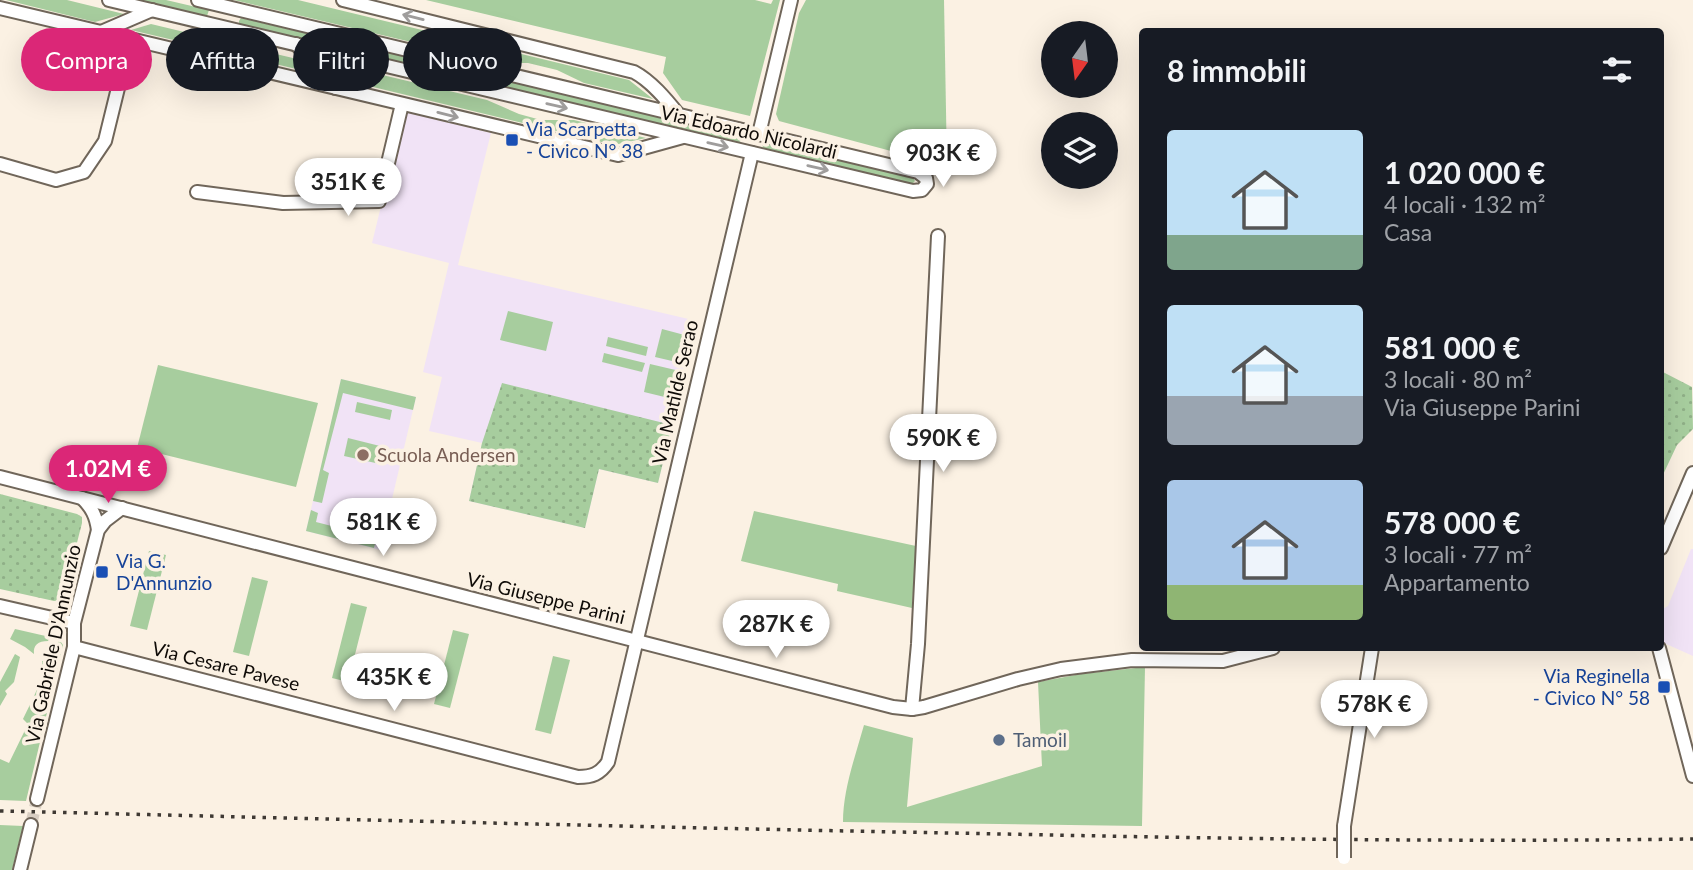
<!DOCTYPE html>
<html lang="it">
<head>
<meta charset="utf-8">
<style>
  body { margin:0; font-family:Lato,sans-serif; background:#20242c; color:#f1f3f6; height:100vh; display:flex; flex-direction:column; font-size:26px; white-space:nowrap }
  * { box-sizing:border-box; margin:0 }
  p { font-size:23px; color:#9ea1a6 }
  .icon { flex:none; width:38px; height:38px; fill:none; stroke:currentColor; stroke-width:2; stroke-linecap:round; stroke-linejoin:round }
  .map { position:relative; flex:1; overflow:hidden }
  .sheet { position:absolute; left:1139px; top:28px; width:525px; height:623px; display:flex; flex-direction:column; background:#171b24; border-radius:7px; box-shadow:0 7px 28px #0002 }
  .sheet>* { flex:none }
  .top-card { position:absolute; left:21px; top:28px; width:665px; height:63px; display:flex; gap:14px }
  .needle { width:46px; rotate:194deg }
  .tools { position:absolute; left:1041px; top:21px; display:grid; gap:14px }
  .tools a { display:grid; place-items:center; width:77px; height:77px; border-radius:50%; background:#171b24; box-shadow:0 7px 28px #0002; font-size:35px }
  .price { position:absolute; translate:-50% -60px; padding:0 16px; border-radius:24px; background:#fff; color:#222; font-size:23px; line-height:46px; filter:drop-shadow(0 2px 4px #0008) }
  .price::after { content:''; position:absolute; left:50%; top:42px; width:21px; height:16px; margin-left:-10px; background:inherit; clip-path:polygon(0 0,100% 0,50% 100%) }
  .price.on { background:#db2777; color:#fff }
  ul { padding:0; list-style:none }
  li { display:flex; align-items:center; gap:21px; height:175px; padding:0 28px }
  li span { display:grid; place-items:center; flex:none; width:196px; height:140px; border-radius:7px; color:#555 }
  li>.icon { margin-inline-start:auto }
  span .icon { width:84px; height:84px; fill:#fffc; stroke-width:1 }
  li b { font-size:30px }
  h2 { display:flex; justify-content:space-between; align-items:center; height:84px; padding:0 28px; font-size:30px }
  .pill { padding:0 24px; border-radius:32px; background:#171b24; box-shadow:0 7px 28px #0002; font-size:24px; line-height:63px }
  .pill.on { background:#db2777; color:#fff }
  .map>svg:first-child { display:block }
  .education { fill:#f1e3f6 }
  .grass { fill:#a7cd9e }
  .park { fill:url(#park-dots) }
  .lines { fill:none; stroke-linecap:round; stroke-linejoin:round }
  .street-tunnel { stroke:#d8cec2; stroke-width:12; stroke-dasharray:12 6; stroke-linecap:butt }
  .street-casing { stroke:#70665a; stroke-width:16 }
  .street { stroke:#fff; stroke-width:12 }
  .rail { stroke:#3e3933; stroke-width:3.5; stroke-dasharray:3.5 7; stroke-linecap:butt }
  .street-bridge-casing { stroke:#70665a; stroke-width:16; stroke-linecap:butt }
  .street-bridge { stroke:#fff; stroke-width:12 }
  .oneway { stroke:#9f9d9c }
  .transit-dot { fill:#1a4fb4; stroke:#fbf1e3; stroke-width:2.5 }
  .education-dot { fill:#8d6e63; stroke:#fbf1e3; stroke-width:2.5 }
  .service-dot { fill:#5c6f8a; stroke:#fbf1e3; stroke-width:2.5 }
  .labels { text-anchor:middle; stroke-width:7; stroke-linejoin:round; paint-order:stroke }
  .transit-label { font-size:19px; fill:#164399; stroke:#fbf1e3; text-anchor:start }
  .street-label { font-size:19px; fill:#0f0b07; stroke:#fbf1e3 }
  .education-label { font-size:19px; fill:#785e54; stroke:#fbf1e3; text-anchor:start }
  .service-label { font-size:19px; fill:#4e5e75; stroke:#fbf1e3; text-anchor:start }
</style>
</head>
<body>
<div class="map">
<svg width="1693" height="870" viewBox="0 0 1693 870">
  <defs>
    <pattern id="park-dots" width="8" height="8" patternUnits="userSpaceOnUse" patternTransform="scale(1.75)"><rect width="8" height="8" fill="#a7cd9e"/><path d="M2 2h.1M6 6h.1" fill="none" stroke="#8faf87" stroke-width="1.8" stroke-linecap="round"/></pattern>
  </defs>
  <rect width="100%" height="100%" fill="#fbf1e3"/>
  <g class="education">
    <path d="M 404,112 L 491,133 L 458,265 L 697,321 L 658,483 L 599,469 L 585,528 L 469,501 L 482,443 L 429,431 L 442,377 L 423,372 L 449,263 L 372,243 Z"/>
    <path d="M 341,379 L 416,397 L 380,550 L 306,531 Z"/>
    <path d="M 1691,549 L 1693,549 L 1693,656 L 1664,643 L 1661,631 L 1661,610 L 1668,606 Z"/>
  </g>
  <g class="grass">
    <path d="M 6,0 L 67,0 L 124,14 L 95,22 Z"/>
    <path d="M 139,0 L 166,0 L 209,10 L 207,16 Z"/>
    <path d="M 234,0 L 298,0 L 629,80 L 653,99 L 584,83 L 557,70 L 528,63 L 500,63 Z"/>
    <path d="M 426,0 L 755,0 L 771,4 L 773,0 L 780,0 L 750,116 L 682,100 L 663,73 L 666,57 Z"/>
    <path d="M 806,0 L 944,0 L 947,166 L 779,121 L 776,114 L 799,13 Z"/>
    <path d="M 241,18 L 739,136 L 742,140 L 738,143 L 239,24 L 239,21 Z"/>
    <path d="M 151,24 L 297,59 L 309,72 L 131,30 Z"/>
    <path d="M 324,61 L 487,100 L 519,114 L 541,120 L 574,120 L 646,138 L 614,145 L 344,80 Z"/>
    <path d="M 763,143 L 913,178 L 915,181 L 912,184 L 764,149 L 762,145 Z"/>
    <path d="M 508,311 L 553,322 L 546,351 L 500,340 Z"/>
    <path d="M 662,329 L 692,337 L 685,364 L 655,357 Z"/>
    <path d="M 608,337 L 648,347 L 646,356 L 606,346 Z"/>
    <path d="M 604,353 L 645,363 L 642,372 L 602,362 Z"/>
    <path d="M 650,364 L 684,372 L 677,400 L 644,392 Z"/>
    <path d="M 158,365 L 318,403 L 296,487 L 137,448 Z"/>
    <path d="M 341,379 L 416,397 L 413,410 L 343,393 L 323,470 L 329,473 L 322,503 L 313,501 Z"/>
    <path d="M 357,402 L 392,410 L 390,420 L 355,412 Z"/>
    <path d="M 348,438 L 384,447 L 380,464 L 344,456 Z"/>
    <path d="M 373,504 L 383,507 L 374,548 L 306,531 L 311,510 L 318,513 L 316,522 L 363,534 Z"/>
    <path d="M 754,511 L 916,546 L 912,608 L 837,591 L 838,584 L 741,561 Z"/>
    <path d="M 149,551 L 166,555 L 147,630 L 130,626 Z"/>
    <path d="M 252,577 L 268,581 L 249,656 L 233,652 Z"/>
    <path d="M 351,603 L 367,607 L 348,682 L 332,678 Z"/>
    <path d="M 15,629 L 50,637 L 48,641 C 38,641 33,645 34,654 L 25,647 L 10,639 Z"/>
    <path d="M 453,630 L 469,634 L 450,708 L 434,704 Z"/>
    <path d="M 59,639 L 63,645 L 26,801 L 0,800 L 0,759 L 9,763 L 28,724 L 23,719 C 32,700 43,683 42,661 C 55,661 56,649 59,639 Z"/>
    <path d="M 15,654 L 20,657 L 14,682 L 5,691 L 7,694 L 0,706 L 0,682 Z"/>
    <path d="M 553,656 L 570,660 L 551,734 L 535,730 Z"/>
    <path d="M 1145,667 L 1142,826 L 843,822 C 843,790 855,757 864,725 L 913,738 L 907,807 L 1042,766 L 1038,682 L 1081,674 Z"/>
    <path d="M 0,825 L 23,826 L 12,870 L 0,870 Z"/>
  </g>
  <g class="park">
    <path d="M 1661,371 L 1692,387 L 1693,429 L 1677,445 L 1661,479 Z"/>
    <path d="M 502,383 L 672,425 L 658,483 L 599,469 L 585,528 L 469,501 L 482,443 Z"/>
    <path d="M 0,494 L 77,514 L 82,517 L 82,523 L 64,594 L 60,600 L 54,601 L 0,589 Z"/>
  </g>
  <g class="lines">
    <path class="street-tunnel" d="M 31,825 L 37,799"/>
    <g class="street-casing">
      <g id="street">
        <path d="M 109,0 L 913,191 L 922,190 L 927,184 L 926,178 L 918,172 L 198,0"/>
        <path d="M 343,0 L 634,72 C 651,81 666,99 678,114"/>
        <path d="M 0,8 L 618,155 L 683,137"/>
        <path d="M 101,32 L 152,10"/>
        <path d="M 296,44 L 336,88"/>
        <path d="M 759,134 L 791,0"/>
        <path d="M 0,164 L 56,180 L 84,172 L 105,141 L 130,39"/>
        <path d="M 197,192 L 283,203 L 379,201 L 402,104"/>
        <path d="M 0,477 L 893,707 L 912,709 L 924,707 L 1018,679 L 1061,669 L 1132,660 L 1223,661 L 1273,648"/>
        <path d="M 82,498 C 92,508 96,516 98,530"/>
        <path d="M 1661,548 L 1693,473"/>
        <path d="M 0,606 L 74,623"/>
        <path d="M 74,647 L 578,777 C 592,777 600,774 608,762 L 752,153"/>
        <path d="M 1659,648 L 1693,776"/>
        <path d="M 912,709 L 918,644 L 938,236"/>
        <path d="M 37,799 L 74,647 L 74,623 L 98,530 L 105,521 L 122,508"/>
        <path d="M 1344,826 L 1372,648"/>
        <path d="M 20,870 L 31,825"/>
      </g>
    </g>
    <use href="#street" class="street"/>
    <path class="rail" d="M 0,811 C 335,819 669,828 1004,834 C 1234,839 1463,842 1693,839"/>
    <g class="street-bridge-casing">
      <path id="street-bridge" d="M 1344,826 L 1344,858"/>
    </g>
    <use href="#street-bridge" class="street-bridge"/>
  </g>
  <defs><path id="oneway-shaft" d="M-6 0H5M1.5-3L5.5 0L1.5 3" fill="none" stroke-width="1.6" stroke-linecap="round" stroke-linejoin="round" transform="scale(1.75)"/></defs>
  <g class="oneway">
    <use href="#oneway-shaft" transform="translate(413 17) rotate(-166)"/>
    <use href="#oneway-shaft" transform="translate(557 106) rotate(13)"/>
    <use href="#oneway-shaft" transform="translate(448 115) rotate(14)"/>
    <use href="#oneway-shaft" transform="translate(718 145) rotate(13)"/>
    <use href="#oneway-shaft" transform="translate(818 168) rotate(13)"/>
  </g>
  <g class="transit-dot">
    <rect x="505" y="133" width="14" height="14" rx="3.5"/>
    <rect x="95" y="565" width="14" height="14" rx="3.5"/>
    <rect x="1657" y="680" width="14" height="14" rx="3.5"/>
  </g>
  <circle class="education-dot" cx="363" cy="455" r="7"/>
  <circle class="service-dot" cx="999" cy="740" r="7"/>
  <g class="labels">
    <g class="transit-label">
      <text x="526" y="136">Via Scarpetta<tspan x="526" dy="22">- Civico N° 38</tspan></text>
      <text x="116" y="568">Via G.<tspan x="116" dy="22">D'Annunzio</tspan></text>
      <text x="1650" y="683" text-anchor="end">Via Reginella<tspan x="1650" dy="22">- Civico N° 58</tspan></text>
    </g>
    <g class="street-label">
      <text transform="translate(749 132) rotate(13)" y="7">Via Edoardo Nicolardi</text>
      <text transform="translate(675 392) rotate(-77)" y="7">Via Matilde Serao</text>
      <text transform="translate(546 598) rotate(14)" y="7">Via Giuseppe Parini</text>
      <text transform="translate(53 644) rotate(-78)" y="7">Via Gabriele D'Annunzio</text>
      <text transform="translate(226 666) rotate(14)" y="7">Via Cesare Pavese</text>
    </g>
    <g class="education-label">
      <text x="377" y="462">Scuola Andersen</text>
    </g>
    <g class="service-label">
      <text x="1013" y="747">Tamoil</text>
    </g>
  </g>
</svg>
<div class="tools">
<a><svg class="needle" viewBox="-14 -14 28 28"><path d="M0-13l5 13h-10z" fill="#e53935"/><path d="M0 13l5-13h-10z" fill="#9ea1a6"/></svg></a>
<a><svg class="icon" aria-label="layers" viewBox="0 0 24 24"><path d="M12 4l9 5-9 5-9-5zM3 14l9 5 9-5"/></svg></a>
</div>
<b class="price" style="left:943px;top:189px">903K €</b>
<b class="price" style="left:348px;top:218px">351K €</b>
<b class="price" style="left:943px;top:474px">590K €</b>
<b class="price on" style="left:108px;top:505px">1.02M €</b>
<b class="price" style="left:383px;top:558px">581K €</b>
<b class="price" style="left:776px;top:660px">287K €</b>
<b class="price" style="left:394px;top:713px">435K €</b>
<b class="price" style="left:1374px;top:740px">578K €</b>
<div class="top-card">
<a class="pill on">Compra</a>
<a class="pill">Affitta</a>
<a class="pill">Filtri</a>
<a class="pill">Nuovo</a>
</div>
<section class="sheet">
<h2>8 immobili<svg class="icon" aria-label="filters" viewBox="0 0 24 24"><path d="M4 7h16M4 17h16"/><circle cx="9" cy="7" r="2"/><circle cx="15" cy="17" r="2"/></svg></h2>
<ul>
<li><span style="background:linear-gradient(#bfe0f5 75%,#7fa58c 0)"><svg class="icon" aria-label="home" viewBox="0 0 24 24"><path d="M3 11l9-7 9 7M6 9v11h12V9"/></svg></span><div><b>1 020 000 €</b><p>4 locali · 132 m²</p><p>Casa</p></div></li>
<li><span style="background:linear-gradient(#bfe0f5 65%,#9aa5b1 0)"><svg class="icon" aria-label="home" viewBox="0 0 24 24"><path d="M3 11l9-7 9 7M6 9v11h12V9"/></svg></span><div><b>581 000 €</b><p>3 locali · 80 m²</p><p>Via Giuseppe Parini</p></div></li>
<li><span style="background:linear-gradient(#a9c7e8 75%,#8fb573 0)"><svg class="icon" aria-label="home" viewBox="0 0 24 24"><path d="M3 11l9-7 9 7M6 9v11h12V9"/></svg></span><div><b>578 000 €</b><p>3 locali · 77 m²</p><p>Appartamento</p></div></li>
</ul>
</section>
</div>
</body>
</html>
